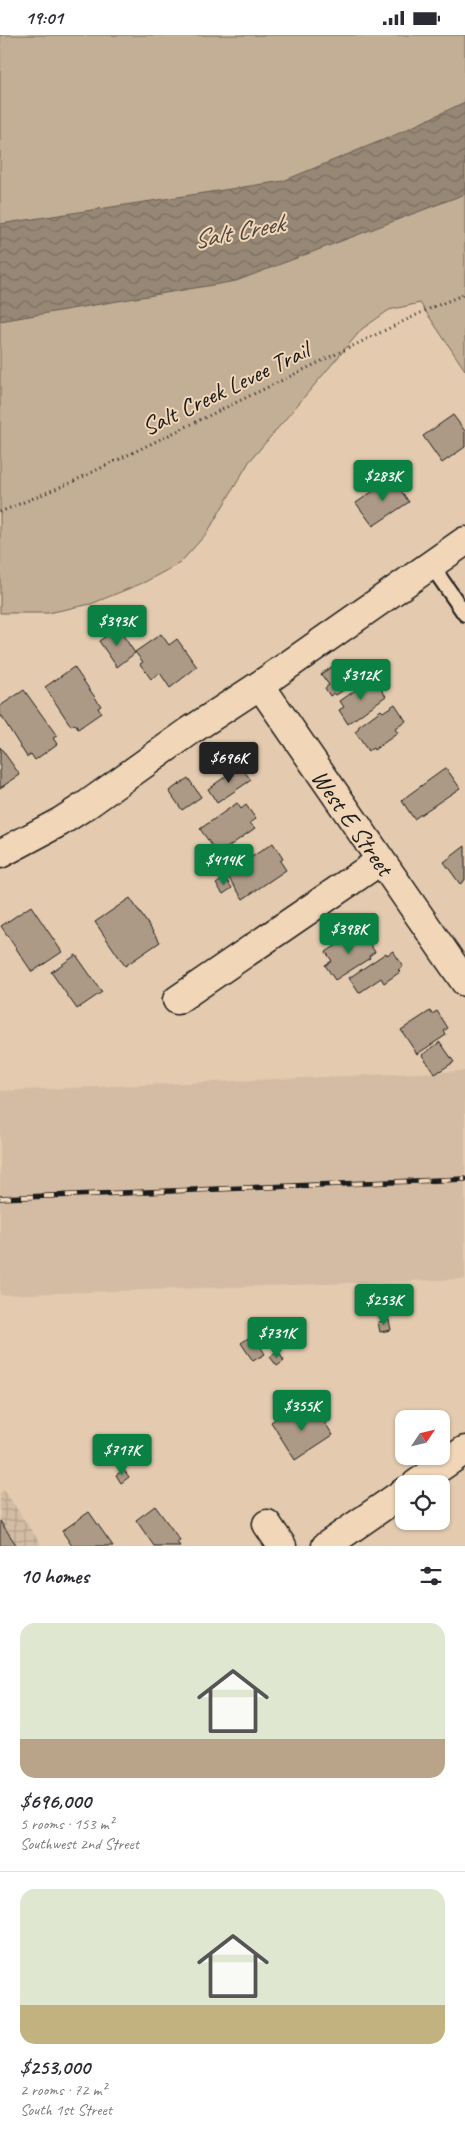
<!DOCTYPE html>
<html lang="en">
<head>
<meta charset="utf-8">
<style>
  body { margin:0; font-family:Caveat,sans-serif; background:#f7f7f7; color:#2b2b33; height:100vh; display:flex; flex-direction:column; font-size:19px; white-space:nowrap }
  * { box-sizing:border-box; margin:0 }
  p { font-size:16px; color:#7c7c81 }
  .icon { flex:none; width:28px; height:28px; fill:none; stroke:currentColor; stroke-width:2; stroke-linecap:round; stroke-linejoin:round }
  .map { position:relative; height:1511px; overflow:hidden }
  .side { display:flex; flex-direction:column; background:#fff; flex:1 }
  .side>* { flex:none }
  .needle { width:32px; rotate:55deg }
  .controls { position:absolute; left:395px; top:1375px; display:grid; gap:10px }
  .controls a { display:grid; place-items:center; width:55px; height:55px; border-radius:10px; background:#fff; box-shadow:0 1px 4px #0004; font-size:25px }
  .price { position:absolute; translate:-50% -42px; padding:0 11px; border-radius:5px; background:#0b8043; color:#fff; font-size:16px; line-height:32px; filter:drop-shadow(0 1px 2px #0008) }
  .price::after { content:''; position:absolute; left:50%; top:30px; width:15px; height:11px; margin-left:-8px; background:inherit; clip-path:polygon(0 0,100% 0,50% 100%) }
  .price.active { background:#222; color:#fff }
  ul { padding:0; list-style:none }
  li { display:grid; align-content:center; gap:10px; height:265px; padding:0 20px }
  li+li { border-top:1px solid #e1e1e2 }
  li span { display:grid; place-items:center; height:155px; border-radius:15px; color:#555 }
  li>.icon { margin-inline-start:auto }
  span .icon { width:90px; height:90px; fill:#fffc; stroke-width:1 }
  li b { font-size:21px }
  h2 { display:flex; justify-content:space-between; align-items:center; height:60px; padding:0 20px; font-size:21px }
  .status { display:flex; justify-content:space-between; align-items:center; height:35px; padding:0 25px; background:#fff; direction:ltr }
  .status svg { height:14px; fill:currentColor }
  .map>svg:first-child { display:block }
  .built { fill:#d3bca3 }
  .industrial { fill:url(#industrial-grid) }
  .park { fill:#c3ae96; stroke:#706559 }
  .water { fill:url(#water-waves); stroke:#665d52 }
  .building { fill:#ac9a86; stroke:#1c1c1c }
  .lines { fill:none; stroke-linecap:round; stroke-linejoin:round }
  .lane-casing { stroke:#1c1c1c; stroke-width:18 }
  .street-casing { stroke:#1c1c1c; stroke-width:31 }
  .path { stroke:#1c1c1c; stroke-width:3; stroke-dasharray:1 4; stroke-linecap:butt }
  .lane { stroke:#f1d6b8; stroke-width:14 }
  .street { stroke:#f1d6b8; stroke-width:28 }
  .rail-casing { stroke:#1c1c1c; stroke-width:5.5 }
  .rail { stroke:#f1d6b8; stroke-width:4; stroke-dasharray:11; stroke-linecap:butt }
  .labels { text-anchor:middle; stroke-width:4; stroke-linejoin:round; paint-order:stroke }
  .street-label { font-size:25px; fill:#1c1c1c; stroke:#f1d6b8 }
  .water-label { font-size:26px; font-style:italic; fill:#4d4740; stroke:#f1d6b8 }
</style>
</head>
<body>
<div class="status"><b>19:01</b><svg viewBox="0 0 49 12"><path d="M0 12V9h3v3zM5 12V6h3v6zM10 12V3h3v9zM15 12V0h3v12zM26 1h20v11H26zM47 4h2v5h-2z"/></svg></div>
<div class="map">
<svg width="465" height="1511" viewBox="0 0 465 1511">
  <defs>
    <pattern id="industrial-grid" width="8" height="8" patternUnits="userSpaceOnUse" patternTransform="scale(1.25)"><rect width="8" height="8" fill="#d3bca3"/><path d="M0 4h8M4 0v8" fill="none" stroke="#b5a18c"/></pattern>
    <pattern id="water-waves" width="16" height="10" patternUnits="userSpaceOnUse" patternTransform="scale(1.25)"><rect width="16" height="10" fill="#978876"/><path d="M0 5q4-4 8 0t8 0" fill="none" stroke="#7a6e60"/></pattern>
  </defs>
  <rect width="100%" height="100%" fill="#e4cbaf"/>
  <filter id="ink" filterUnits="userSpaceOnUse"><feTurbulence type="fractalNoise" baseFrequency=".02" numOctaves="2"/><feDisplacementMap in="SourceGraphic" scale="10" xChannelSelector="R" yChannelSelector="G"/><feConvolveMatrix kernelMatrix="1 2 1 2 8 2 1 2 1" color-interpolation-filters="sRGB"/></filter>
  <g filter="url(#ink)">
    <path class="built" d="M 465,1036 L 465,1244 L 0,1260 L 0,1056 Z"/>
    <path class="industrial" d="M 4,1455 L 42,1511 L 0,1511 L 0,1458 Z"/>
    <path class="park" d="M 0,0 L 465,0 L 465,335 L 420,268 L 389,275 L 362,294 L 249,427 L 207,498 L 180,528 L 145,547 L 91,569 L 48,578 L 0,578 Z"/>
    <path class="water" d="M 465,67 L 465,159 L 236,246 L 0,286 L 0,189 L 283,146 L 395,100 Z"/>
    <g class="building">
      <path d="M 453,380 L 465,396 L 465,412 L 442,428 L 423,401 Z"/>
      <path d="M 392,443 L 409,467 L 373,491 L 356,468 Z"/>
      <path d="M 118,593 L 135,618 L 117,632 L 99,606 Z"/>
      <path d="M 161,599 L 169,610 L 177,604 L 197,632 L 170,653 L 160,638 L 151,644 L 140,629 L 143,627 L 135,617 Z"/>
      <path d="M 339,627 L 342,631 L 345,629 L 347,632 L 355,627 L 365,641 L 336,660 L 334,658 L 330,661 L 325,653 L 329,650 L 321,639 Z"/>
      <path d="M 74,632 L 101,671 L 98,673 L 101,678 L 78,694 L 75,689 L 71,691 L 45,652 Z"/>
      <path d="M 373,643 L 386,661 L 348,689 L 339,675 L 344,672 L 340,666 Z"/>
      <path d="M 24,655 L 57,701 L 53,703 L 57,709 L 35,725 L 31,719 L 27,722 L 0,679 L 0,671 Z"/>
      <path d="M 395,669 L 406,686 L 395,694 L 398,698 L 374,715 L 373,713 L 368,716 L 355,697 L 359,694 L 358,692 L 381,675 L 383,677 Z"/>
      <path d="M 0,712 L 20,740 L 0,753 Z"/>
      <path d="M 240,731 L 251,745 L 217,768 L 208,754 Z"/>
      <path d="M 446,733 L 460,753 L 414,784 L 402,766 L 407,761 Z"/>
      <path d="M 188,743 L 201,762 L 182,775 L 169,756 Z"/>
      <path d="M 237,768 L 241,774 L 246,770 L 256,784 L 250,788 L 255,793 L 218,819 L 200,794 Z"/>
      <path d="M 273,808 L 283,824 L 280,826 L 286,835 L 243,864 L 226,839 Z"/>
      <path d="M 465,811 L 465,845 L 460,849 L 444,827 Z"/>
      <path d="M 225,843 L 232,853 L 223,859 L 216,849 Z"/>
      <path d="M 130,863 L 160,907 L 125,931 L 95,887 Z"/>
      <path d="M 31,871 L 62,917 L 32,937 L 1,891 Z"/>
      <path d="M 361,896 L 375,917 L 369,921 L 370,923 L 335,945 L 325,930 L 332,926 L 326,917 L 354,899 L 355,900 Z"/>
      <path d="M 393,916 L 403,931 L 398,935 L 400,937 L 384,948 L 381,943 L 359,958 L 349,943 L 386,918 L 387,920 Z"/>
      <path d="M 76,920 L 102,957 L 77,974 L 51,937 Z"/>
      <path d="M 430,976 L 432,979 L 437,976 L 448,993 L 444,996 L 446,1000 L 417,1019 L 401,995 Z"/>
      <path d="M 440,1007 L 454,1027 L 435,1039 L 422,1020 Z"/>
      <path d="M 389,1285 L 391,1295 L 380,1297 L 378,1287 Z"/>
      <path d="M 253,1300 L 265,1319 L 253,1326 L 241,1308 Z"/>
      <path d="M 278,1316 L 284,1326 L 277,1331 L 270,1322 Z"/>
      <path d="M 314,1372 L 333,1400 L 295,1425 L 271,1387 L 289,1375 L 296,1384 Z"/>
      <path d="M 124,1435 L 129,1442 L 121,1448 L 116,1440 Z"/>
      <path d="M 155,1471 L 180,1505 L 177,1507 L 180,1511 L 154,1511 L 136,1485 Z"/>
      <path d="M 89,1477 L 113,1511 L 72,1511 L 62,1496 Z"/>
      <path d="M 0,1486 L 17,1511 L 0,1511 Z"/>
    </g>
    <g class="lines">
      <g class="lane-casing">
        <path id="lane" d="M 431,530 L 465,579"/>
      </g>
      <g class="street-casing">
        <g id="street">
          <path d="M 260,650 L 465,947"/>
          <path d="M 0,819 L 60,787 L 88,769 L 190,696 L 260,650 L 465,506"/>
          <path d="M 177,965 L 380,826"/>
          <path d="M 416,1449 L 465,1415"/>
          <path d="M 267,1489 L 282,1511"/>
          <path d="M 326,1511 L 404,1457"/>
        </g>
      </g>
      <path class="path" d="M 0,477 L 72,447 L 431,273 L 465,259"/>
      <use href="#lane" class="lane"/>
      <use href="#street" class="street"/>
      <g class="rail-casing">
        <path id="rail" d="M 0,1163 L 465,1144"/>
      </g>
      <use href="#rail" class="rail"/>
    </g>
  </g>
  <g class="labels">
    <g class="street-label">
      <text transform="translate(225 353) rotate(-26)" y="9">Salt Creek Levee Trail</text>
      <text transform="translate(353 787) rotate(55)" y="9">West E Street</text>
    </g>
    <g class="water-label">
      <text transform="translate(238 196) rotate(-11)" y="9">Salt Creek</text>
    </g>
  </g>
</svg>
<div class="controls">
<a><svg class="needle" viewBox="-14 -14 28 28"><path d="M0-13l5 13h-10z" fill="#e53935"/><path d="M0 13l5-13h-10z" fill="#7c7c81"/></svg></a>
<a><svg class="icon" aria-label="locate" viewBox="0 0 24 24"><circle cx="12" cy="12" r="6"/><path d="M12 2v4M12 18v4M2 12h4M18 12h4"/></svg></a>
</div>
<b class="price" style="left:383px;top:467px">$283K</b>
<b class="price" style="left:117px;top:612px">$393K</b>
<b class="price" style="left:361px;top:666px">$312K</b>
<b class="price active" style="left:229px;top:749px">$696K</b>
<b class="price" style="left:224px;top:851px">$414K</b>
<b class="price" style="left:349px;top:920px">$398K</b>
<b class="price" style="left:384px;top:1291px">$253K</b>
<b class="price" style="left:277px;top:1324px">$731K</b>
<b class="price" style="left:302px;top:1397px">$355K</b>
<b class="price" style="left:122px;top:1441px">$717K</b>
</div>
<section class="side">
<h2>10 homes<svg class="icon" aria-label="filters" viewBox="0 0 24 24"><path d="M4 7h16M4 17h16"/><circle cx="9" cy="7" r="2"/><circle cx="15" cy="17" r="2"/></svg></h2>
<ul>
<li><span style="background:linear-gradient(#dfe7d0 75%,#b9a48a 0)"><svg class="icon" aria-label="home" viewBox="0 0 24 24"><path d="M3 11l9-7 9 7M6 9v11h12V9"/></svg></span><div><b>$696,000</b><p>5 rooms · 153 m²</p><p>Southwest 2nd Street</p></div></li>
<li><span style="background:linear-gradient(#dfe7d0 75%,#c2b280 0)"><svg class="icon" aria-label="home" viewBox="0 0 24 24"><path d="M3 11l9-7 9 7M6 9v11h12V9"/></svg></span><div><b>$253,000</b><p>2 rooms · 72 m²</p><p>South 1st Street</p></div></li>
</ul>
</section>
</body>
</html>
